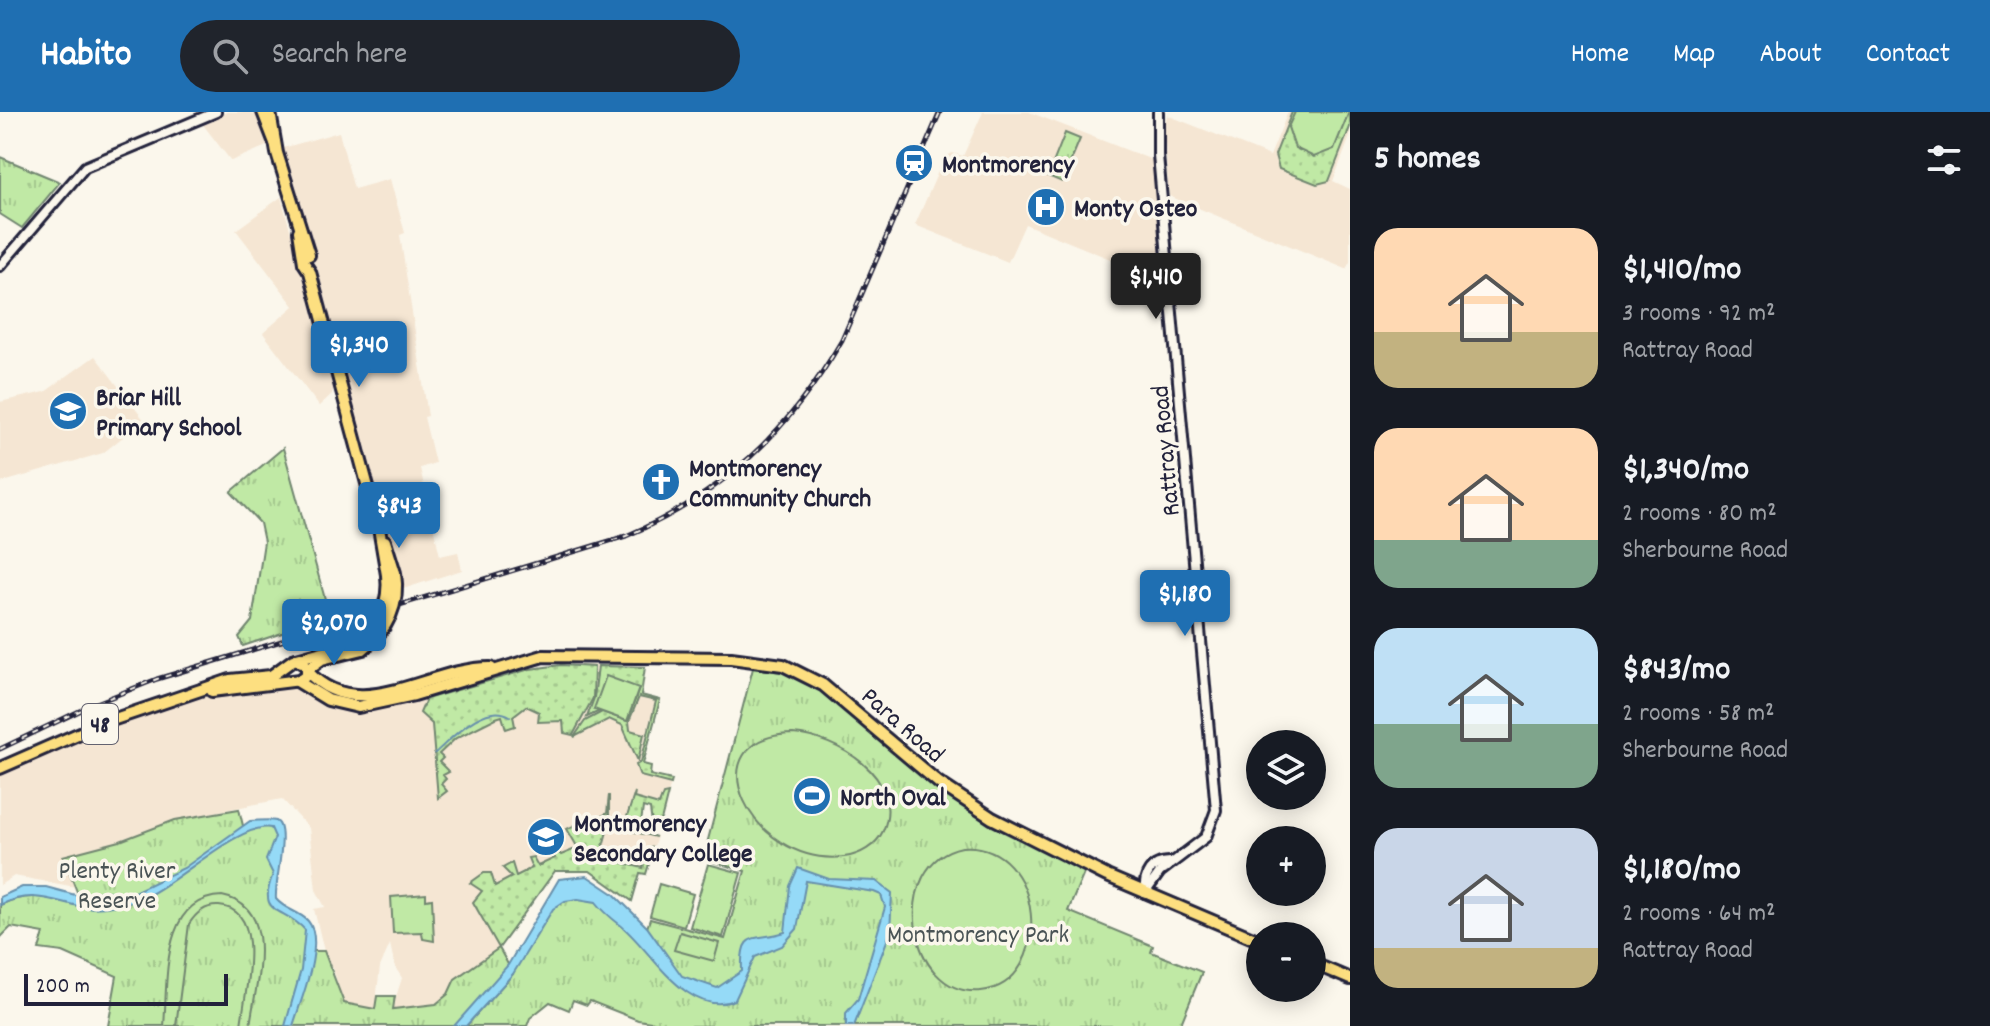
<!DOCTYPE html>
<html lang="en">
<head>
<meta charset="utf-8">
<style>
  body { margin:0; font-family:Dekko,sans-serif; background:#20242c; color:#f1f3f6; height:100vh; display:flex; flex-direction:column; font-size:30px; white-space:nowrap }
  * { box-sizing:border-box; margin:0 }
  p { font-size:26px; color:#9ea1a6 }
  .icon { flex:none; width:44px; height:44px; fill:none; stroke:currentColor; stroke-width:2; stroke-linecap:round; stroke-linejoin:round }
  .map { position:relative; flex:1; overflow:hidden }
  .details { display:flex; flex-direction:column; background:#171b24; width:640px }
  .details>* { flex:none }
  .buttons { position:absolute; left:1246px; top:618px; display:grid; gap:16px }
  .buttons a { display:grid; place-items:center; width:80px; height:80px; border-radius:50%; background:#171b24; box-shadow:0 4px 20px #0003; font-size:40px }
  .scale { position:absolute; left:24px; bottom:20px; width:204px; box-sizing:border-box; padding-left:8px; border:4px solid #22223b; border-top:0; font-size:22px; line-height:28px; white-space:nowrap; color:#22223b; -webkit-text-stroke:6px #fbf7ec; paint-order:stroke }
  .price { position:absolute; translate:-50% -68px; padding:0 18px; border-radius:8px; background:#1f6fb2; color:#fff; font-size:26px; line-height:52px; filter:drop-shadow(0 2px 4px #0008) }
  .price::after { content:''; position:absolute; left:50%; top:48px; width:24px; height:18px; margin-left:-12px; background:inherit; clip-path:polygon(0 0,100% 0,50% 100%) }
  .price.on { background:#222; color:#fff }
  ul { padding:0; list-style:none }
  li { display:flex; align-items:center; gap:24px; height:200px; padding:0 24px }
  li span { display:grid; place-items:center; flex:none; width:224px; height:160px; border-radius:24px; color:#555 }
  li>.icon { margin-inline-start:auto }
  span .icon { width:96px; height:96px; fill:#fffc; stroke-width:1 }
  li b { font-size:34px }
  h2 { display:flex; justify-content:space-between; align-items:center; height:96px; padding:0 24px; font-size:34px }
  header { display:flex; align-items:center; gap:48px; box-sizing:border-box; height:112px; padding:0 40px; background:#1f6fb2; color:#fff }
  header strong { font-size:38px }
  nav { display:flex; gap:44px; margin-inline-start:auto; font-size:28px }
  .search { width:560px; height:72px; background:#20242c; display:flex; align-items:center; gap:20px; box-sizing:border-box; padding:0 28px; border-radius:44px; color:#9ea1a6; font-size:30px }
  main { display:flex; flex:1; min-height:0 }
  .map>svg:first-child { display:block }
  .built { fill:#f5e6d3 }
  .grass { fill:url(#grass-dots); stroke:#718670; stroke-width:2 }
  .park { fill:url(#park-tufts); stroke:#718670; stroke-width:2 }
  .pitch { fill:#c0e9a5; stroke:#718670; stroke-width:2 }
  .water { fill:#95daf7; stroke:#6790ac; stroke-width:2 }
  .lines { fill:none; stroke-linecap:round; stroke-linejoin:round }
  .stream { stroke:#6790ac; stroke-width:2 }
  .minor-casing { stroke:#22223b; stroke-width:14 }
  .major-casing { stroke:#22223b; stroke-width:16 }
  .minor { stroke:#fbf7ec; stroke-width:8 }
  .major { stroke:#fddf80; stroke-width:10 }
  .rail-casing { stroke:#22223b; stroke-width:5 }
  .rail { stroke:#fbf7ec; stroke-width:2; stroke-dasharray:6; stroke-linecap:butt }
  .major-bridge-casing { stroke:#22223b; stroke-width:16; stroke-linecap:butt }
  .major-bridge { stroke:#fddf80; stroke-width:10 }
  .labels { text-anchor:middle; stroke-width:7; stroke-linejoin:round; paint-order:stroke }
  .shield { fill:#fbf7ec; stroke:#636270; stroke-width:2 }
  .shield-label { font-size:24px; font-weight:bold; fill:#22223b }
  .poi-label { font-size:26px; font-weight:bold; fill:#22223b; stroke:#fbf7ec; text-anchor:start }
  .street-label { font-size:26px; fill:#22223b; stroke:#fbf7ec }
  .park-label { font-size:26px; fill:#4a5456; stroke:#fbf7ec }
</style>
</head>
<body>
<header>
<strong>Habito</strong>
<div class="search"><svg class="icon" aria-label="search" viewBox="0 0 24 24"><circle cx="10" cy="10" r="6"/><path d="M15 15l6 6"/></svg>Search here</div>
<nav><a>Home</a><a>Map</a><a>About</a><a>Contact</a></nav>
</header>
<main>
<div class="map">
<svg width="1350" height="914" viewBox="0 0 1350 914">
  <defs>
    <pattern id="grass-dots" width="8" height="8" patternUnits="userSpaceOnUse" patternTransform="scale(2)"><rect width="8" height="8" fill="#c0e9a5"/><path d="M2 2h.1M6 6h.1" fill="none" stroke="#a5c88f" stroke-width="1.8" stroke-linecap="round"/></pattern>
    <pattern id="park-tufts" width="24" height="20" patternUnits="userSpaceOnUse" patternTransform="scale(2)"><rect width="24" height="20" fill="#c0e9a5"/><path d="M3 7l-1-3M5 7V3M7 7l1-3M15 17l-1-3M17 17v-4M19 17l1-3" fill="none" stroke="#a5c88f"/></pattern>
  </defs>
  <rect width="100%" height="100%" fill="#fbf7ec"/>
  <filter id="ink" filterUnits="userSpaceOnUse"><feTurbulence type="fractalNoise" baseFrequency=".0125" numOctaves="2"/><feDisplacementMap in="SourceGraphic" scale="16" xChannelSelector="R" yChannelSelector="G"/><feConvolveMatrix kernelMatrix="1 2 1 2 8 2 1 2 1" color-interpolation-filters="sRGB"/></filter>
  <g filter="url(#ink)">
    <g class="built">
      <path d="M 227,0 L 259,0 L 269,33 L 231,49 L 201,10 Z"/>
      <path d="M 983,0 L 1029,0 L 1155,49 L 1166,170 L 1025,112 L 1008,150 L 915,113 L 944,46 L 952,41 L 963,44 Z"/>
      <path d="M 1288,0 L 1350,0 L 1350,25 L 1333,69 L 1350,77 L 1350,150 L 1346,157 L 1169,84 L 1164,17 L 1167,3 L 1270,44 Z"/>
      <path d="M 339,20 L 354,77 L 390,67 L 405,121 L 400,123 L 428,304 L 424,305 L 435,351 L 420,356 L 440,444 L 458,440 L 462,458 L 403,477 L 283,36 Z"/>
      <path d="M 281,85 L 334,275 L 332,282 L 319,294 L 263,221 L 294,194 L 236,118 Z"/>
      <path d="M 95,244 L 144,308 L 103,341 L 0,371 L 0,290 L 45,280 Z"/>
      <path d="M 585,553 L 645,554 L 641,583 L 660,588 L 641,660 L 672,668 L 664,696 L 634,688 L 626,716 L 657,724 L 646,762 L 640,761 L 632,789 L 590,759 L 555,759 L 493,844 L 455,867 L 448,882 L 436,892 L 392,897 L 402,866 L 395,855 L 390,832 L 380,855 L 375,897 L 343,891 L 333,856 L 328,856 L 314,797 L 325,795 L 316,778 L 309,716 L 282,687 L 175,708 L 120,729 L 63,744 L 76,775 L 14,764 L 0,773 L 0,662 L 93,620 L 199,586 L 279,576 L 298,575 L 333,594 L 430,583 L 420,601 L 435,589 L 495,567 L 540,555 Z"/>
    </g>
    <g class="grass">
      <path d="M 1292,0 L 1350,0 L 1350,15 L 1329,69 L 1317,72 L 1279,57 L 1275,43 Z"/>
      <path d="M 561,553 L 594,555 L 593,586 L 573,623 L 564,621 L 563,609 L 538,610 L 539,600 L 526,594 L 513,604 L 515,614 L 506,617 L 502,604 L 496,606 L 456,626 L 439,642 L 443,646 L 439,650 L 449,660 L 443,663 L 446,667 L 441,672 L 447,679 L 438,686 L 432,612 L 420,601 L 426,587 L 530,557 Z"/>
      <path d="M 598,554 L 645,555 L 641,583 L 660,588 L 643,652 L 651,654 L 650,663 L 672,668 L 671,672 L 640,664 L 636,653 L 641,650 L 656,589 L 639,585 L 629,609 L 630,618 L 644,622 L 638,649 L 622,613 L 609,607 L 574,625 L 585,609 L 602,600 L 627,609 L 639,577 L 595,598 L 600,599 L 587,605 L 594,586 Z"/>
      <path d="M 635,680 L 634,686 L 659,693 L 663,682 L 668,681 L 660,713 L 652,712 L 650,697 L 643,695 L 640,720 L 656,725 L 623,717 Z"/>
      <path d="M 609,683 L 609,712 L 600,745 L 643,756 L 649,736 L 654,735 L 646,762 L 640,761 L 632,789 L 590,759 L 555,759 L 499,836 L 473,790 L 482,779 L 470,771 L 484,761 L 491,761 L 495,774 L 512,765 L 503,756 L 512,751 L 516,764 L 532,756 L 528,746 L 533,745 L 538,754 L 555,746 L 551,737 L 554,735 L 561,743 L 578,736 L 567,717 L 580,711 L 584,714 L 607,701 Z"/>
    </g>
    <g class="park">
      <path d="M 1065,21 L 1080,27 L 1062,70 L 1048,64 Z"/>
      <path d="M 0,45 L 60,70 L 22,116 L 0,102 Z"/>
      <path d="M 283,336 L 330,505 L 243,534 L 239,525 L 252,509 L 264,430 L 260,411 L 231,380 Z"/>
      <path d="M 753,556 L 788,561 L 816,574 L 927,668 L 971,699 L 1085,759 L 1068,799 L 1153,834 L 1151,840 L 1202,860 L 1180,914 L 677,914 L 638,908 L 590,889 L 587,893 L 573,888 L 569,898 L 550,890 L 530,906 L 527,914 L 466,914 L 513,862 L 510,858 L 460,914 L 108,914 L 117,864 L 63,840 L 39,837 L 44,821 L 11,815 L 0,826 L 0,793 C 30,778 52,787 83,795 L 63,744 L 120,729 L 175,708 L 239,697 L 244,718 L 262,712 L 278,717 L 274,790 L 305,810 L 309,839 L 324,839 L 344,891 L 375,897 L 377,884 L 395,884 L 393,897 L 436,892 L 448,882 L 455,867 L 499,836 L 510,856 L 546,798 L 587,777 L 644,825 L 650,807 L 725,827 L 745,759 L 703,747 Z"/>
    </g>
    <g class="pitch">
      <path d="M 1295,0 L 1349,0 L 1334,37 L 1314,45 L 1295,36 L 1288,15 Z"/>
      <path d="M 606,564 L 639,576 L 627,609 L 594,597 Z"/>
      <path d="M 793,622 C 836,625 906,665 883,719 C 876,734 860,743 844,745 C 750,756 688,624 793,622 Z"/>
      <path d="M 962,735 C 1045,728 1056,872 981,879 C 906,886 888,750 962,735 Z"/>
      <path d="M 708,752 L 741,761 L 723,825 L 690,815 Z"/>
      <path d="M 659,772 L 693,782 L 684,814 L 650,804 Z"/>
      <path d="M 426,782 L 426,788 L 432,787 L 434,829 L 423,827 L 422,820 L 393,821 L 391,785 Z"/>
      <path d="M 222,784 C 281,795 255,873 250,914 L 241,914 C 244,883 268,797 219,794 C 206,793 196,801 189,812 L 176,914 L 164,914 C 168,869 160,786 222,784 Z"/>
      <path d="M 680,820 L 719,831 L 714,849 L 674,838 Z"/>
    </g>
    <g class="water">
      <path d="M 250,709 C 258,709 269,707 276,709 C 290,715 274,771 276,787 C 285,798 299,799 308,809 C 326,830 300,890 293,914 L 285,914 L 301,858 L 305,818 C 284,794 256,805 273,762 L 266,748 L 275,725 L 271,716 C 239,710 177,772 143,786 C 127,792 100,798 83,795 C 52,789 31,777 0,793 L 0,785 L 22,775 L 46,775 L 79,784 L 103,779 L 132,781 L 184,756 Z"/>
      <path d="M 798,756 L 829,767 L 876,769 L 892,781 L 890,821 L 854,914 L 846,914 L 846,901 L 858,887 L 885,795 L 881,783 L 874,780 L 806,769 L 797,817 L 782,834 L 755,845 L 735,888 C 686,908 649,834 619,812 C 610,805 603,799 596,790 L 578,787 L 565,789 L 553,797 L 513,862 L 466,914 L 454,914 L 508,853 L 559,767 L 587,764 L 614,782 L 647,815 L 682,864 L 717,876 L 742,859 C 740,816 755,830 785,820 L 790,774 Z"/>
    </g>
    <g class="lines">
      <path class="stream" d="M 435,641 C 452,626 485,589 510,604"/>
      <g class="minor-casing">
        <g id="minor">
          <path d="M 0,154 L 85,55 L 216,0"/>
          <path d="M 1145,781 L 1160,760 L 1206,725 L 1216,698 L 1158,43 L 1158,0"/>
          <path d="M 1145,781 C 1143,763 1151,750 1170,750"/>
        </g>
      </g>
      <g class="major-casing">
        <g id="major">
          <path d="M 263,0 L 275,31"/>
          <path d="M 270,0 L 277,41 L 309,143"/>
          <path d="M 299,119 L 304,151 L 310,160 L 379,416 L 387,463"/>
          <path d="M 385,429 L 395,461"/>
          <path d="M 308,557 L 322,547 L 363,537"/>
          <path d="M 308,560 C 359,615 429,555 491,556"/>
          <path d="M 297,569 L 328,588 L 358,595 L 414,583 L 543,544 L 731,546 L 783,553 L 823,573 L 939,671 L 992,706 L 1107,764 L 1260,829"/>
          <path d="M 212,579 L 300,568 L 307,563 L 307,554 L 296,547"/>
          <path d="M 0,656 L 103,611 L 230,568 L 271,564 L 293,548 L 358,530"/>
          <path d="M 1312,851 L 1350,867"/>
        </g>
      </g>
      <use href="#minor" class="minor"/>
      <use href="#major" class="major"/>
      <g class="rail-casing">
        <path id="rail" d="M 0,637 L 94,592 L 157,567 L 626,424 C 723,383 790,318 842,228 L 940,0"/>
      </g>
      <use href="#rail" class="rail"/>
      <g class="major-bridge-casing">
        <g id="major-bridge">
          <path d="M 358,530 C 380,512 390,491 387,463"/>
          <path d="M 363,537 C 388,518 400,492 395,461"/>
        </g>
      </g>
      <use href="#major-bridge" class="major-bridge"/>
    </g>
  </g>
  <defs>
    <g id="station-disc" transform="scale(2)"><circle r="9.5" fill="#1f6fb2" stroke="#fbf7ec"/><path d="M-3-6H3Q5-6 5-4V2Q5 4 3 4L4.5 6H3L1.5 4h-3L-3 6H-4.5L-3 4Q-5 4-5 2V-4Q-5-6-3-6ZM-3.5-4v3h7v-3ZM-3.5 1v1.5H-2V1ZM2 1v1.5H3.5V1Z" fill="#fff"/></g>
    <g id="hospital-disc" transform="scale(2)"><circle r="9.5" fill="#1f6fb2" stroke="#fbf7ec"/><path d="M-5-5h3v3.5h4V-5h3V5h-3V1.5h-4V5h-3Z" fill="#fff"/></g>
    <g id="school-disc" transform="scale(2)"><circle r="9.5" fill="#1f6fb2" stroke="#fbf7ec"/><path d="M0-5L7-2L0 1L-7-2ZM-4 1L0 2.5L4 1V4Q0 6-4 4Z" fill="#fff"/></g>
    <g id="church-disc" transform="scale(2)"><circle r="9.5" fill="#1f6fb2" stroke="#fbf7ec"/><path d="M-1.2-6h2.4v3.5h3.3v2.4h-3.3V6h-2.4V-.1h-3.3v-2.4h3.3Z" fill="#fff"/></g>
    <g id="stadium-disc" transform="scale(2)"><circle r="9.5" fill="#1f6fb2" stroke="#fbf7ec"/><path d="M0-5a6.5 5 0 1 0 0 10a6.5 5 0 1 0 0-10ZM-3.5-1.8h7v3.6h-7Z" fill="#fff"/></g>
  </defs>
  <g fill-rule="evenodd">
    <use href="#station-disc" x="914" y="51"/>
    <use href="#hospital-disc" x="1046" y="95"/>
    <use href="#school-disc" x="68" y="299"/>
    <use href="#church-disc" x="661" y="370"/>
    <use href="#stadium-disc" x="812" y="684"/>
    <use href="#school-disc" x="546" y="725"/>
  </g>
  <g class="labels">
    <rect class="shield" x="82" y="592" width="36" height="40" rx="6"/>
    <g class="shield-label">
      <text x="100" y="620">48</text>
    </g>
    <g class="poi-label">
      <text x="942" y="60">Montmorency</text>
      <text x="1074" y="104">Monty Osteo</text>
      <text x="96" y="293">Briar Hill<tspan x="96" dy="30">Primary School</tspan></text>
      <text x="689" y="364">Montmorency<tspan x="689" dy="30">Community Church</tspan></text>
      <text x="840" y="693">North Oval</text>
      <text x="574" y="719">Montmorency<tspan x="574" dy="30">Secondary College</tspan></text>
    </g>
    <g class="street-label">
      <text transform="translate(1164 339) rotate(-95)" y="9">Rattray Road</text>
      <text transform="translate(904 612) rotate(41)" y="9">Para Road</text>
    </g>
    <g class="park-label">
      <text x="117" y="766">Plenty River<tspan x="117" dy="30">Reserve</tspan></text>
      <text x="978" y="830">Montmorency Park</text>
    </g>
  </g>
</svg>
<div class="buttons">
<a><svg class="icon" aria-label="layers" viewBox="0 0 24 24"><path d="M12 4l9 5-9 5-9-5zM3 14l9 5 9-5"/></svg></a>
<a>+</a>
<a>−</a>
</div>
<div class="scale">200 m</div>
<b class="price on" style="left:1156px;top:209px">$1,410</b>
<b class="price" style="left:359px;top:277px">$1,340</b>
<b class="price" style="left:399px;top:438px">$843</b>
<b class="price" style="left:1185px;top:526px">$1,180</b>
<b class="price" style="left:334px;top:555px">$2,070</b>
</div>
<section class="details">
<h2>5 homes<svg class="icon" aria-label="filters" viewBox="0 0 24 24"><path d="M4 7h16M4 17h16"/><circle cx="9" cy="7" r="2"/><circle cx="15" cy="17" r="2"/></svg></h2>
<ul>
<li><span style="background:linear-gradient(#ffd9b3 65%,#c2b280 0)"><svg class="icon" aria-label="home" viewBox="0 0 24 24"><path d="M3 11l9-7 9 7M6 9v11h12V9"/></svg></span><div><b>$1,410/mo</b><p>3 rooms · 92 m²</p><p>Rattray Road</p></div></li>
<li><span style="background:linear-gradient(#ffd9b3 70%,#7fa58c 0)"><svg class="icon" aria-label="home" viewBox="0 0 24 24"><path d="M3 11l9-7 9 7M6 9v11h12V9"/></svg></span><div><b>$1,340/mo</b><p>2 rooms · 80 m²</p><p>Sherbourne Road</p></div></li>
<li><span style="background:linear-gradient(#bfe0f5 60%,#7fa58c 0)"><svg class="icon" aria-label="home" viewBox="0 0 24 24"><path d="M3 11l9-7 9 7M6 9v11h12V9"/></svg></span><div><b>$843/mo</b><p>2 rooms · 58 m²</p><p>Sherbourne Road</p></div></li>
<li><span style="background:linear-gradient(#c9d6e8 75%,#c2b280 0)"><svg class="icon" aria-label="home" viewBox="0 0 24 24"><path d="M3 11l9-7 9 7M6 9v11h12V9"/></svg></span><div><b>$1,180/mo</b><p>2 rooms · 64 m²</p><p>Rattray Road</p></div></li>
</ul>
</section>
</main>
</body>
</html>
